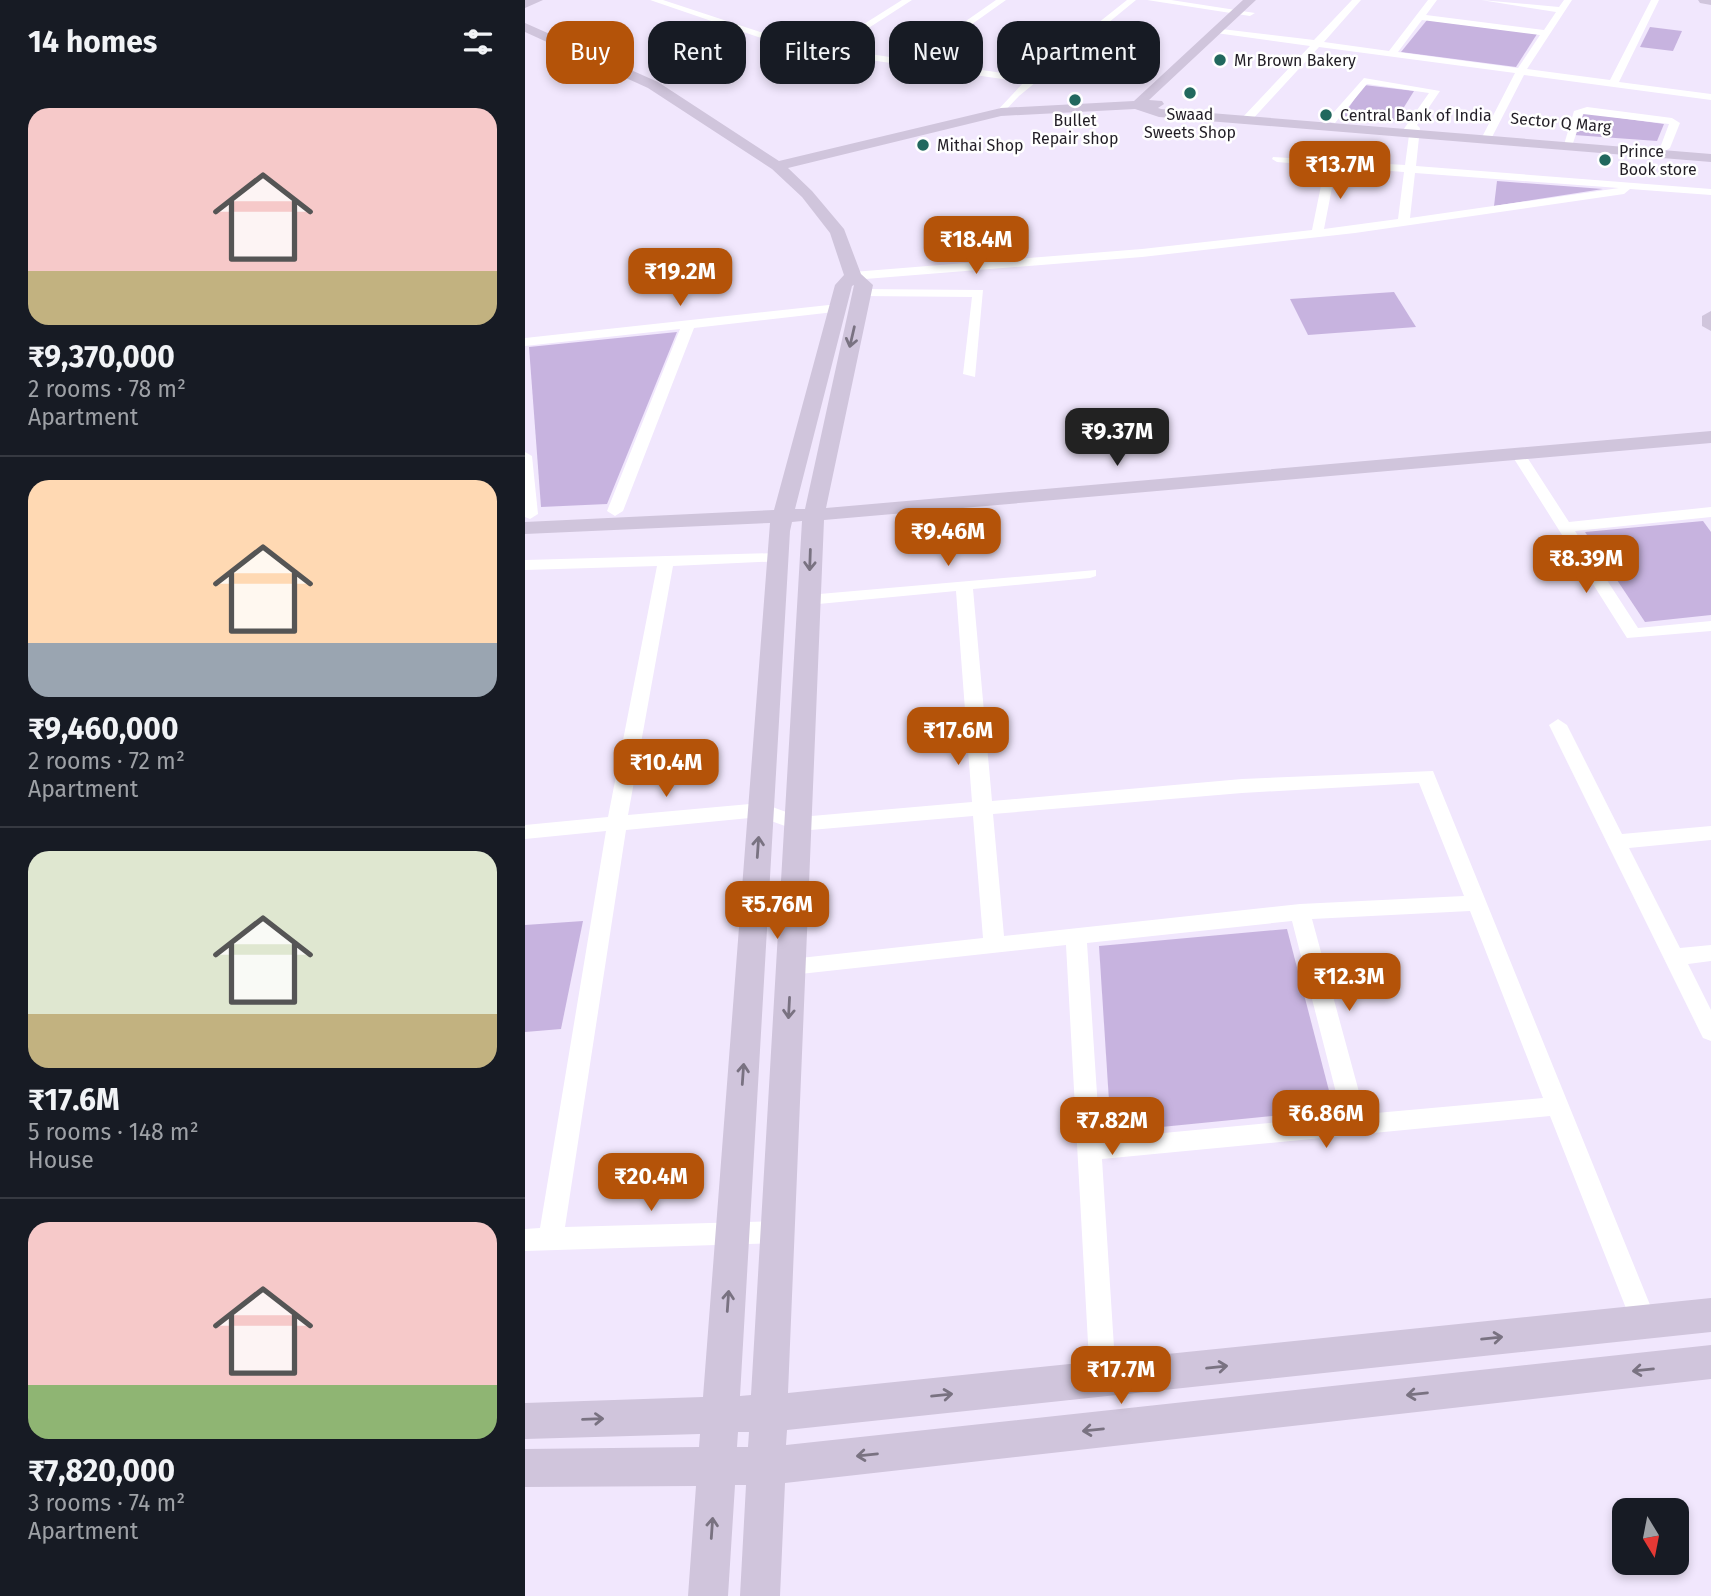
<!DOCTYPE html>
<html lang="en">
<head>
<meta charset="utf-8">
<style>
  body { margin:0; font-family:"Fira Sans",sans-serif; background:#242831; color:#f1f3f6; height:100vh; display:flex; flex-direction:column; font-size:26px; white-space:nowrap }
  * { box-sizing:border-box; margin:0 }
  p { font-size:23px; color:#9ea1a6 }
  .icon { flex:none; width:38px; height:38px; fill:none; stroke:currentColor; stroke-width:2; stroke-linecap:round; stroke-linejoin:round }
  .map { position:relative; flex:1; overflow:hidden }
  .panel { display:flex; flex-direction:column; background:#171b24; width:525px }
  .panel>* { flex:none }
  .hud { position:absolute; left:21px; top:21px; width:665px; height:63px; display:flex; gap:14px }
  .needle { width:46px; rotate:170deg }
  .controls { position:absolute; left:1087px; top:1498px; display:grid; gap:14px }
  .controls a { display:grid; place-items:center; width:77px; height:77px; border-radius:14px; background:#171b24; box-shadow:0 4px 10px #0003; font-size:35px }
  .price { position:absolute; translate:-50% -60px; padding:0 16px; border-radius:14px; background:#b45309; color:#fff; font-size:23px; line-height:46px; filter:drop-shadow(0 2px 4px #0008) }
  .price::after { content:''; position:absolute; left:50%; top:42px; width:21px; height:16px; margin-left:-10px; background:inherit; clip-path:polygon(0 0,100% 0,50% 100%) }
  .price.current { background:#222; color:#fff }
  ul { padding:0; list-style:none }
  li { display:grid; align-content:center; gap:14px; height:371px; padding:0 28px }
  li+li { border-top:2px solid #363941 }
  li span { display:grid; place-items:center; height:217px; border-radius:21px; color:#555 }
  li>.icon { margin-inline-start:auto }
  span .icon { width:126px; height:126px; fill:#fffc; stroke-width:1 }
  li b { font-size:30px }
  h2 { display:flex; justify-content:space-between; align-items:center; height:84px; padding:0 28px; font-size:30px }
  .pill { padding:0 24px; border-radius:21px; background:#171b24; box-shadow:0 4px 10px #0003; font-size:24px; line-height:63px }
  .pill.current { background:#b45309; color:#fff }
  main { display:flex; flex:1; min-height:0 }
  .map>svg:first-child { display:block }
  .green { fill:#c7b3df }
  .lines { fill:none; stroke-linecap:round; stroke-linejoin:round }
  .street { fill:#fff; fill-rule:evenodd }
  .secondary { fill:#d0c5dc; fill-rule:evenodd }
  .oneway { stroke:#797281 }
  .poi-dot { fill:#21685e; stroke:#fff; stroke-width:2.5 }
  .labels { text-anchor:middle; stroke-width:5; stroke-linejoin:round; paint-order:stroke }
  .far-poi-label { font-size:16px; fill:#221e26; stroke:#fff; text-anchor:start }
  .far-street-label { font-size:16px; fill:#221e26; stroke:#fff }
</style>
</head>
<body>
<main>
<section class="panel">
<h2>14 homes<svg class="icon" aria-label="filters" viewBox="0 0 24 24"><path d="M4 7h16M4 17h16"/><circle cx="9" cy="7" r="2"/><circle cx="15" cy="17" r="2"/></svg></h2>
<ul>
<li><span style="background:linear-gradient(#f6c9c9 75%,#c2b280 0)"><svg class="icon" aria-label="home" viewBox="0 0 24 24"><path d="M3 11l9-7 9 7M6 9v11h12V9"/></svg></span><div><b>₹9,370,000</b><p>2 rooms · 78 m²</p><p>Apartment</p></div></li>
<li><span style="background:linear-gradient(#ffd9b3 75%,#9aa5b1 0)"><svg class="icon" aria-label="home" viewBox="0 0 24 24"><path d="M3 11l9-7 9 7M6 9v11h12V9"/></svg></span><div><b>₹9,460,000</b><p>2 rooms · 72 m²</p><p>Apartment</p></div></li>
<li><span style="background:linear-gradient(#dfe7d0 75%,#c2b280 0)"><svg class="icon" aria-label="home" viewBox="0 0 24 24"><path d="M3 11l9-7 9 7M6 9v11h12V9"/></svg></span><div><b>₹17.6M</b><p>5 rooms · 148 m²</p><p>House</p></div></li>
<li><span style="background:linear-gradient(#f6c9c9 75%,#8fb573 0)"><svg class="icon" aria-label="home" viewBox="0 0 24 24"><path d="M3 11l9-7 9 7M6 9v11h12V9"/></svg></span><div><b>₹7,820,000</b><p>3 rooms · 74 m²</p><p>Apartment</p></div></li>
</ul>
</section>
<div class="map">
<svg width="1186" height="1596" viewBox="0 0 1186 1596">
  <rect width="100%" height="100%" fill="#f1e7fd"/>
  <g class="green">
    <path d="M 902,20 L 1012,34 L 991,67 L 876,52 Z"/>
    <path d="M 1125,27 L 1157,31 L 1148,51 L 1115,47 Z"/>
    <path d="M 839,85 L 889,91 L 871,120 L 818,116 Z"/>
    <path d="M 1059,113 L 1139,124 L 1132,141 L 1049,135 Z"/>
    <path d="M 972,181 L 1078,189 L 969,206 Z"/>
    <path d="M 869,292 L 891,327 L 783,335 L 765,299 Z"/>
    <path d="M 152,332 L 82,504 L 16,507 L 4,347 Z"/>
    <path d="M 1178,521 L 1186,532 L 1186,615 L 1120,622 L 1060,532 Z"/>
    <path d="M 58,921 L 36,1029 L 0,1032 L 0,925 Z"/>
    <path d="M 762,929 L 809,1110 L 586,1132 L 574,946 Z"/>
  </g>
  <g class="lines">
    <g class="street">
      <path d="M 125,0 L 138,0 L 269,43 L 301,48 L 377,0 L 387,0 L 311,49 L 385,60 L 471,0 L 481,0 L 395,61 L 505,77 L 602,0 L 611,0 L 494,96 L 476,115 L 471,112 L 499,82 L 268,49 Z"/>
      <path d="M 622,0 L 646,0 L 730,13 L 725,16 Z"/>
      <path d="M 827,0 L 836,0 L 799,42 L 864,51 L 903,0 L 912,0 L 901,15 L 1019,30 L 1031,12 L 956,0 L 1034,7 L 1039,0 L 1047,0 L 1002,69 L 1085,80 L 1126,0 L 1134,0 L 1094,82 L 1186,94 L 1186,100 L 999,75 L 966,139 L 961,142 L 956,139 L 990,73 L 794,47 L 725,122 L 717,122 L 717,118 L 785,46 L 691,33 L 688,28 L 789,40 ZM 897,20 L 1015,35 L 993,68 L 873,52 Z"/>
      <path d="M 839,78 L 915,91 L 892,125 L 895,128 L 891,166 L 1186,189 L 1186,195 L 1105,189 L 1099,194 L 830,233 L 617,257 L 328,280 L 322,276 L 328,272 L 617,249 L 787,230 L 800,166 L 752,162 L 747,159 L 748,157 L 880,165 L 884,135 L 876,133 L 904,93 L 842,84 L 810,123 L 801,121 ZM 811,167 L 879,172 L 873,219 L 799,229 ZM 890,173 L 1094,188 L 885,218 Z"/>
      <path d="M 1062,107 L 1147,118 L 1155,123 L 1145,148 L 1140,151 L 1135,148 L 1144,124 L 1058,114 L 1047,146 L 1038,148 L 1049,111 Z"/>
      <path d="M 333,289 L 458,290 L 450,377 L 438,374 L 447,297 L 337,296 L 333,295 Z"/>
      <path d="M 313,304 L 319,308 L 318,311 L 169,328 L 98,511 L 90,516 L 82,511 L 155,329 L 0,346 L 0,338 Z"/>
      <path d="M 993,450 L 998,451 L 1044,522 L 1186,507 L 1186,517 L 1050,531 L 1113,628 L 1186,621 L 1186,631 L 1102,638 L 986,454 Z"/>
      <path d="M 0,452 L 7,456 L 13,514 L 5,519 L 0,517 Z"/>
      <path d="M 252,553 L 258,555 L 258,561 L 148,566 L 103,815 L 236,803 L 275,817 L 447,802 L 431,591 L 283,605 L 275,600 L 283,595 L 571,570 L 571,576 L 565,578 L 448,589 L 467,801 L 717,779 L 908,771 L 1132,1322 L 1128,1331 L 1119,1334 L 1110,1331 L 1025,1116 L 577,1159 L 591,1379 L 587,1388 L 578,1392 L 569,1388 L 565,1379 L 541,945 L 266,975 L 258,973 L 255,967 L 258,961 L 266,959 L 458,938 L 448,816 L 274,831 L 235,817 L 101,830 L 40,1227 L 254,1221 L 263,1224 L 266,1232 L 263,1240 L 254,1243 L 0,1251 L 0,1229 L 15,1228 L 81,831 L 0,839 L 0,825 L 83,817 L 132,566 L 0,570 L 0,560 ZM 894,783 L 939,896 L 775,904 L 479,936 L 468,814 L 717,793 ZM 945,911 L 1018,1098 L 840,1114 L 787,919 ZM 767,921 L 817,1116 L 575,1139 L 562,943 Z"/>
      <path d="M 1033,719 L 1042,725 L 1097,834 L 1186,826 L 1186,840 L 1104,848 L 1155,948 L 1186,945 L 1186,961 L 1163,964 L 1186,1010 L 1186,1041 L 1178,1038 L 1175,1032 L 1024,725 Z"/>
    </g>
    <g class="secondary">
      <path d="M 0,0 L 18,0 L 0,8 Z"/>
      <path d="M 718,0 L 731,0 L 624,100 L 637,101 L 639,104 L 633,108 L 636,109 L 1186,154 L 1186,162 L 634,117 L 610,109 L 476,116 L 263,168 L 287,191 L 319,229 L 336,274 L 348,285 L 301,508 L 1186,431 L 1186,443 L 299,520 L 263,1393 L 1186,1298 L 1186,1332 L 262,1430 L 261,1445 L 1186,1345 L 1186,1379 L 260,1483 L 255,1596 L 215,1596 L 221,1485 L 210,1485 L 203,1596 L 163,1596 L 171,1486 L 0,1487 L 0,1449 L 174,1447 L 175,1434 L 0,1439 L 0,1403 L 178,1397 L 245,523 L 0,534 L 0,522 L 249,510 L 310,285 L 319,275 L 305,233 L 277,197 L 247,169 L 123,88 L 0,32 L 0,23 L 133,82 L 254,161 L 476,108 L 609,101 ZM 329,285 L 280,509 L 270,509 L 327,286 ZM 277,521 L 226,1395 L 215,1396 L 265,531 L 267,522 ZM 213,1432 L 224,1432 L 223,1447 L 212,1447 Z"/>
      <path d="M 1173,0 L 1186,0 L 1186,5 L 1175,3 Z"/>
      <path d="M 1186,311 L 1186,331 L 1177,326 L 1177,316 Z"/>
    </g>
  </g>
  <defs><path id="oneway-shaft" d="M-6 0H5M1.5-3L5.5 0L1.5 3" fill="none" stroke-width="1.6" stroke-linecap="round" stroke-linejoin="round" transform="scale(1.75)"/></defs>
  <g class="oneway">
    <use href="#oneway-shaft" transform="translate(327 337) rotate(103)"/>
    <use href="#oneway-shaft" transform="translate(285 560) rotate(92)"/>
    <use href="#oneway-shaft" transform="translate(233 847) rotate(-86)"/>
    <use href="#oneway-shaft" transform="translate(264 1008) rotate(93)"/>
    <use href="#oneway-shaft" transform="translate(218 1074) rotate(-86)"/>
    <use href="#oneway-shaft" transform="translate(203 1301) rotate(-86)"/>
    <use href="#oneway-shaft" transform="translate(967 1338) rotate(-6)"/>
    <use href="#oneway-shaft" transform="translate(692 1367) rotate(-6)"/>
    <use href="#oneway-shaft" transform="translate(1118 1370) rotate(174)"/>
    <use href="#oneway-shaft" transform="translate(892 1394) rotate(174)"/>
    <use href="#oneway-shaft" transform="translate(417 1395) rotate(-6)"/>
    <use href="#oneway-shaft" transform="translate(68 1419) rotate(-2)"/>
    <use href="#oneway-shaft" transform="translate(568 1430) rotate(174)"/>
    <use href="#oneway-shaft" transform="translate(342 1455) rotate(174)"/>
    <use href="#oneway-shaft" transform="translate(187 1528) rotate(-86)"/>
  </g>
  <g class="poi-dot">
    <circle cx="695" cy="60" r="7"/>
    <circle cx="665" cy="93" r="7"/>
    <circle cx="550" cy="100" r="7"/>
    <circle cx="801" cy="115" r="7"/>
    <circle cx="398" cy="145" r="7"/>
    <circle cx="1080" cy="160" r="7"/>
  </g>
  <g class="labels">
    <g class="far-poi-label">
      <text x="709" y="66">Mr Brown Bakery</text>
      <text x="665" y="120" text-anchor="middle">Swaad<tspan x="665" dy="18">Sweets Shop</tspan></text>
      <text x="815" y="121">Central Bank of India</text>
      <text x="550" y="126" text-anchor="middle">Bullet<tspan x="550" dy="18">Repair shop</tspan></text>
      <text x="412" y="151">Mithai Shop</text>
      <text x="1094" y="157">Prince<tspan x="1094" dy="18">Book store</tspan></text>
    </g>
    <g class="far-street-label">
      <text transform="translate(1036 122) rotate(5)" y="6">Sector Q Marg</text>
    </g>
  </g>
</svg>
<div class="controls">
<a><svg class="needle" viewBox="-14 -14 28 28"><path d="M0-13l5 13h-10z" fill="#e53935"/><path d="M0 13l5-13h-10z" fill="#9ea1a6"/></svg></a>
</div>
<b class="price" style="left:815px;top:201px">₹13.7M</b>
<b class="price" style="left:451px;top:276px">₹18.4M</b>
<b class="price" style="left:155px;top:308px">₹19.2M</b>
<b class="price current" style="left:592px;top:468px">₹9.37M</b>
<b class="price" style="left:423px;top:568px">₹9.46M</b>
<b class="price" style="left:1061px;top:595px">₹8.39M</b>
<b class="price" style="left:433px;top:767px">₹17.6M</b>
<b class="price" style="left:141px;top:799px">₹10.4M</b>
<b class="price" style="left:252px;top:941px">₹5.76M</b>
<b class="price" style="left:824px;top:1013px">₹12.3M</b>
<b class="price" style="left:801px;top:1150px">₹6.86M</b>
<b class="price" style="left:587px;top:1157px">₹7.82M</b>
<b class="price" style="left:126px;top:1213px">₹20.4M</b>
<b class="price" style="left:596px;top:1406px">₹17.7M</b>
<div class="hud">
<a class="pill current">Buy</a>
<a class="pill">Rent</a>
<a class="pill">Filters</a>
<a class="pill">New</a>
<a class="pill">Apartment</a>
</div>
</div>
</main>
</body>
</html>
